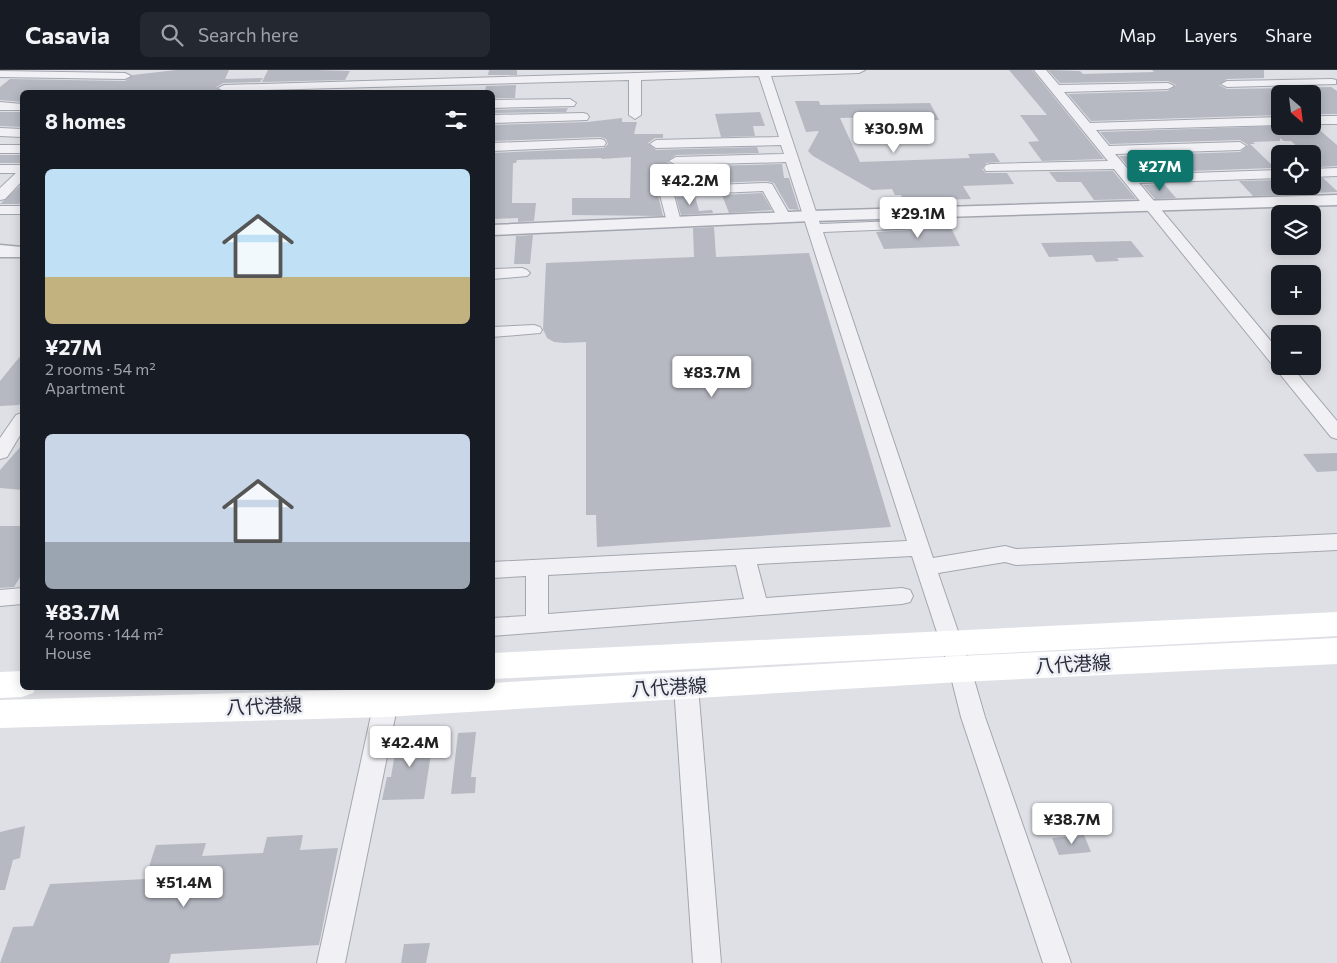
<!DOCTYPE html>
<html lang="en">
<head>
<meta charset="utf-8">
<style>
  body { margin:0; font-family:Commissioner,"Noto Sans JP",sans-serif; background:#242831; color:#f1f3f6; height:100vh; display:flex; flex-direction:column; font-size:19px; white-space:nowrap }
  * { box-sizing:border-box; margin:0 }
  p { font-size:16px; color:#9ea1a6 }
  .icon { flex:none; width:28px; height:28px; fill:none; stroke:currentColor; stroke-width:2; stroke-linecap:round; stroke-linejoin:round }
  .map { position:relative; flex:1; overflow:hidden }
  .side { position:absolute; left:20px; top:20px; width:475px; height:600px; display:flex; flex-direction:column; background:#171b24; border-radius:8px; box-shadow:0 2px 12px #0003 }
  .side>* { flex:none }
  .needle { width:32px; rotate:152deg }
  .tools { position:absolute; left:1271px; top:15px; display:grid; gap:10px }
  .tools a { display:grid; place-items:center; width:50px; height:50px; border-radius:8px; background:#171b24; box-shadow:0 2px 12px #0003; font-size:25px }
  .price { position:absolute; translate:-50% -42px; padding:0 11px; border-radius:5px; background:#fff; color:#222; font-size:16px; line-height:32px; filter:drop-shadow(0 1px 2px #0008) }
  .price::after { content:''; position:absolute; left:50%; top:30px; width:15px; height:11px; margin-left:-8px; background:inherit; clip-path:polygon(0 0,100% 0,50% 100%) }
  .price.selected { background:#0f766e; color:#fff }
  ul { padding:0; list-style:none }
  li { display:grid; align-content:center; gap:10px; height:265px; padding:0 25px }
  li span { display:grid; place-items:center; height:155px; border-radius:8px; color:#555 }
  li>.icon { margin-inline-start:auto }
  span .icon { width:90px; height:90px; fill:#fffc; stroke-width:1 }
  li b { font-size:21px }
  h2 { display:flex; justify-content:space-between; align-items:center; height:60px; padding:0 25px; font-size:21px }
  header { display:flex; align-items:center; gap:30px; box-sizing:border-box; height:70px; padding:0 25px; background:#171b24; border-bottom:1px solid #363941 }
  header strong { font-size:24px }
  nav { display:flex; gap:28px; margin-inline-start:auto; font-size:18px }
  .search { width:350px; height:45px; background:#242831; display:flex; align-items:center; gap:12px; box-sizing:border-box; padding:0 18px; border-radius:8px; color:#9ea1a6; font-size:19px }
  .map>svg:first-child { display:block }
  .building { fill:#b6b9c2 }
  .lines { fill:none; stroke-linecap:round; stroke-linejoin:round }
  .minor-casing { stroke:#a4a6af; stroke-width:2 }
  .tertiary-casing { stroke:#a4a6af; stroke-width:3 }
  .minor { fill:#f1f1f5; fill-rule:evenodd }
  .tertiary { fill:#f1f1f5; fill-rule:evenodd }
  .secondary { fill:#fff; fill-rule:evenodd }
  .labels { text-anchor:middle; stroke-width:5; stroke-linejoin:round; paint-order:stroke }
  .street-label { font-size:19px; fill:#292c3b; stroke:#edeff4 }
</style>
</head>
<body>
<header>
<strong>Casavia</strong>
<div class="search"><svg class="icon" aria-label="search" viewBox="0 0 24 24"><circle cx="10" cy="10" r="6"/><path d="M15 15l6 6"/></svg>Search here</div>
<nav><a>Map</a><a>Layers</a><a>Share</a></nav>
</header>
<div class="map">
<svg width="1337" height="893" viewBox="0 0 1337 893">
  <rect width="100%" height="100%" fill="#dee0e6"/>
  <g class="building">
    <path d="M 176,0 L 229,0 L 225,9 L 263,8 L 260,12 L 223,13 L 216,17 L 223,22 L 22,22 L 22,32 L 0,30 L 0,17 L 10,9 L 125,11 L 133,5 Z"/>
    <path d="M 268,0 L 317,0 L 350,1 L 345,10 L 262,12 Z"/>
    <path d="M 489,0 L 517,0 L 517,5 L 488,5 Z"/>
    <path d="M 1009,0 L 1032,0 L 1104,89 L 1042,91 L 1028,72 L 1039,71 L 1020,45 L 1047,45 Z"/>
    <path d="M 1048,0 L 1080,1 L 1083,4 L 1154,2 L 1152,0 L 1264,0 L 1264,8 L 1227,9 L 1219,15 L 1227,19 L 1280,18 L 1280,45 L 1091,51 L 1068,24 L 1168,21 L 1176,15 L 1168,11 L 1060,13 Z"/>
    <path d="M 516,15 L 515,28 L 492,28 L 492,22 L 485,22 L 486,16 Z"/>
    <path d="M 1331,17 L 1337,21 L 1337,44 L 1318,44 L 1312,40 L 1312,24 L 1299,24 L 1292,18 Z"/>
    <path d="M 795,31 L 819,31 L 820,35 L 930,33 L 939,50 L 904,51 L 905,55 L 889,55 L 888,52 L 875,52 L 872,47 L 840,48 L 860,92 L 970,88 L 968,84 L 994,83 L 1000,92 L 986,93 L 982,99 L 986,103 L 1007,103 L 1014,114 L 963,116 L 971,129 L 904,131 L 901,125 L 895,125 L 892,119 L 872,120 L 813,86 L 808,81 L 819,61 L 806,62 Z"/>
    <path d="M 568,38 L 566,42 L 492,43 L 492,40 Z"/>
    <path d="M 0,42 L 22,42 L 22,57 L 0,56 Z"/>
    <path d="M 760,42 L 765,56 L 753,56 L 755,66 L 721,67 L 715,44 Z"/>
    <path d="M 622,48 L 622,52 L 637,52 L 634,64 L 663,64 L 663,68 L 655,68 L 648,73 L 656,80 L 757,77 L 759,83 L 676,85 L 667,92 L 676,97 L 782,94 L 784,108 L 789,108 L 799,140 L 789,139 L 774,113 L 767,111 L 665,115 L 657,121 L 663,146 L 572,145 L 572,128 L 630,128 L 631,87 L 602,89 L 601,88 L 517,90 L 516,93 L 513,93 L 512,133 L 536,133 L 534,151 L 518,152 L 518,148 L 492,149 L 492,83 L 604,78 L 608,74 L 606,69 L 600,67 L 492,71 L 492,55 L 587,52 Z"/>
    <path d="M 1281,56 L 1315,56 L 1337,75 L 1337,96 L 1320,97 L 1312,91 L 1312,84 L 1305,84 L 1291,71 L 1284,71 L 1280,68 L 1280,71 L 1253,72 L 1255,74 L 1250,74 L 1275,98 L 1189,101 L 1186,98 L 1151,99 L 1154,102 L 1134,103 L 1119,86 L 1240,82 L 1248,75 L 1240,70 L 1110,74 L 1100,62 Z"/>
    <rect x="0" y="85" width="22" height="8"/>
    <path d="M 1113,101 L 1136,129 L 1094,130 L 1081,112 L 1057,112 L 1049,102 Z"/>
    <path d="M 1323,108 L 1337,121 L 1337,122 L 1312,123 L 1312,109 Z"/>
    <path d="M 1280,110 L 1280,116 L 1294,116 L 1302,124 L 1253,126 L 1239,111 Z"/>
    <path d="M 22,114 L 22,131 L 19,134 L 0,134 Z"/>
    <path d="M 1164,114 L 1176,128 L 1155,129 L 1143,115 Z"/>
    <path d="M 762,123 L 772,140 L 729,143 L 722,125 Z"/>
    <path d="M 695,126 L 699,141 L 712,140 L 713,143 L 681,145 L 676,127 Z"/>
    <path d="M 714,157 L 716,187 L 809,183 L 891,457 L 597,477 L 596,445 L 586,445 L 586,272 L 565,273 L 554,272 L 547,268 L 543,259 L 546,193 L 694,187 L 693,158 Z"/>
    <path d="M 951,158 L 960,176 L 884,179 L 876,162 Z"/>
    <path d="M 533,165 L 530,194 L 514,194 L 516,166 Z"/>
    <path d="M 1131,171 L 1144,187 L 1117,188 L 1119,191 L 1096,192 L 1092,185 L 1049,187 L 1041,173 Z"/>
    <path d="M 22,284 L 22,330 L 19,335 L 0,336 L 0,311 Z"/>
    <path d="M 22,375 L 22,420 L 0,418 L 0,400 Z"/>
    <path d="M 1337,383 L 1337,401 L 1317,402 L 1303,384 Z"/>
    <path d="M 0,456 L 22,456 L 22,504 L 14,517 L 0,518 Z"/>
    <path d="M 476,662 L 471,707 L 476,707 L 475,723 L 451,724 L 458,663 Z"/>
    <path d="M 434,664 L 424,729 L 382,730 L 387,707 L 391,707 L 398,665 Z"/>
    <path d="M 25,756 L 20,788 L 13,790 L 5,820 L 0,820 L 0,762 Z"/>
    <path d="M 303,765 L 300,780 L 338,778 L 319,875 L 171,884 L 169,893 L 0,893 L 13,857 L 33,856 L 50,814 L 145,809 L 156,775 L 206,773 L 202,786 L 263,783 L 267,767 Z"/>
    <path d="M 1084,765 L 1091,782 L 1059,785 L 1052,768 Z"/>
    <path d="M 430,873 L 426,893 L 401,893 L 404,874 Z"/>
  </g>
  <g class="lines">
    <g class="minor-casing">
      <g id="minor">
        <path d="M 740,0 L 865,0 L 859,3 L 771,6 L 820,154 L 948,149 L 953,150 L 955,153 L 953,156 L 948,157 L 823,162 L 933,488 L 1005,476 L 1016,479 L 1337,464 L 1337,480 L 1016,495 L 1005,492 L 938,503 L 971,599 L 985,647 L 1071,893 L 1043,893 L 961,647 L 949,599 L 912,486 L 757,494 L 766,528 L 902,518 L 910,520 L 913,526 L 910,532 L 902,534 L 492,566 L 492,548 L 526,546 L 526,506 L 492,508 L 492,492 L 907,471 L 786,92 L 676,95 L 669,91 L 676,87 L 784,84 L 781,75 L 656,78 L 650,74 L 656,70 L 779,67 L 759,6 L 641,10 L 641,45 L 635,49 L 629,45 L 629,10 L 224,21 L 218,18 L 224,15 ZM 736,495 L 744,529 L 548,544 L 548,505 Z"/>
        <path d="M 1034,0 L 1046,0 L 1059,15 L 1168,13 L 1174,16 L 1168,19 L 1064,22 L 1090,53 L 1280,47 L 1280,55 L 1096,60 L 1109,76 L 1240,72 L 1246,76 L 1240,80 L 1115,84 L 1133,105 L 1280,100 L 1280,108 L 1139,113 L 1280,282 L 1280,296 L 1291,296 L 1337,351 L 1337,369 L 1331,367 L 1114,99 L 986,101 L 984,98 L 986,95 L 991,94 L 1108,91 Z"/>
        <path d="M 0,1 L 125,3 L 131,6 L 125,9 L 0,7 Z"/>
        <path d="M 1332,9 L 1336,10 L 1336,14 L 1227,17 L 1221,14 L 1227,11 Z"/>
        <path d="M 570,29 L 576,33 L 574,36 L 492,38 L 492,30 Z"/>
        <path d="M 0,32 L 22,34 L 22,40 L 0,40 Z"/>
        <path d="M 583,43 L 587,44 L 589,47 L 587,50 L 492,53 L 492,45 Z"/>
        <rect x="1312" y="46" width="25" height="8"/>
        <path d="M 0,58 L 22,59 L 22,67 L 0,66 Z"/>
        <path d="M 600,69 L 604,70 L 606,73 L 604,76 L 492,81 L 492,73 Z"/>
        <rect x="0" y="75" width="22" height="8"/>
        <path d="M 0,95 L 22,95 L 22,111 L 5,129 L 0,130 L 0,118 L 16,103 L 0,103 Z"/>
        <path d="M 1337,98 L 1337,106 L 1312,107 L 1312,99 Z"/>
        <path d="M 767,113 L 772,114 L 791,147 L 789,150 L 779,150 L 763,121 L 674,125 L 681,152 L 679,155 L 669,155 L 667,152 L 659,121 L 666,117 Z"/>
        <rect x="0" y="136" width="22" height="8"/>
        <path d="M 522,198 L 527,200 L 530,203 L 527,206 L 492,209 L 492,199 Z"/>
        <path d="M 534,255 L 540,257 L 542,260 L 540,263 L 492,267 L 492,257 Z"/>
        <path d="M 22,343 L 22,362 L 7,387 L 0,389 L 0,368 L 16,345 Z"/>
        <path d="M 22,518 L 22,534 L 0,536 L 0,520 Z"/>
        <path d="M 686,606 L 694,609 L 698,616 L 721,893 L 693,893 L 674,616 L 678,609 Z"/>
        <path d="M 377,618 L 401,618 L 345,893 L 317,893 Z"/>
      </g>
    </g>
    <g class="tertiary-casing">
      <g id="tertiary">
        <path d="M 1337,125 L 1337,135 L 811,151 L 492,165 L 492,155 L 811,141 Z"/>
        <path d="M 0,175 L 22,177 L 22,187 L 0,187 Z"/>
      </g>
    </g>
    <use href="#minor" class="minor"/>
    <use href="#tertiary" class="tertiary"/>
    <g class="secondary">
      <path d="M 1337,542 L 1337,566 L 492,609 L 492,583 Z"/>
      <path d="M 1337,568 L 1337,594 L 960,612 L 385,647 L 0,658 L 0,630 L 414,618 L 492,618 L 492,613 L 960,586 Z"/>
      <path d="M 22,601 L 22,618 L 36,618 L 33,623 L 22,627 L 0,628 L 0,602 Z"/>
    </g>
  </g>
  <g class="labels">
    <g class="street-label">
      <text transform="translate(1073 594) rotate(-3)" y="7">八代港線</text>
      <text transform="translate(669 617) rotate(-3)" y="7">八代港線</text>
      <text transform="translate(264 636) rotate(-2)" y="7">八代港線</text>
    </g>
  </g>
</svg>
<div class="tools">
<a><svg class="needle" viewBox="-14 -14 28 28"><path d="M0-13l5 13h-10z" fill="#e53935"/><path d="M0 13l5-13h-10z" fill="#9ea1a6"/></svg></a>
<a><svg class="icon" aria-label="locate" viewBox="0 0 24 24"><circle cx="12" cy="12" r="6"/><path d="M12 2v4M12 18v4M2 12h4M18 12h4"/></svg></a>
<a><svg class="icon" aria-label="layers" viewBox="0 0 24 24"><path d="M12 4l9 5-9 5-9-5zM3 14l9 5 9-5"/></svg></a>
<a>+</a>
<a>−</a>
</div>
<b class="price" style="left:894px;top:84px">¥30.9M</b>
<b class="price selected" style="left:1160px;top:122px">¥27M</b>
<b class="price" style="left:690px;top:136px">¥42.2M</b>
<b class="price" style="left:918px;top:169px">¥29.1M</b>
<b class="price" style="left:712px;top:328px">¥83.7M</b>
<b class="price" style="left:410px;top:698px">¥42.4M</b>
<b class="price" style="left:1072px;top:775px">¥38.7M</b>
<b class="price" style="left:184px;top:838px">¥51.4M</b>
<section class="side">
<h2>8 homes<svg class="icon" aria-label="filters" viewBox="0 0 24 24"><path d="M4 7h16M4 17h16"/><circle cx="9" cy="7" r="2"/><circle cx="15" cy="17" r="2"/></svg></h2>
<ul>
<li><span style="background:linear-gradient(#bfe0f5 70%,#c2b280 0)"><svg class="icon" aria-label="home" viewBox="0 0 24 24"><path d="M3 11l9-7 9 7M6 9v11h12V9"/></svg></span><div><b>¥27M</b><p>2 rooms · 54 m²</p><p>Apartment</p></div></li>
<li><span style="background:linear-gradient(#c9d6e8 70%,#9aa5b1 0)"><svg class="icon" aria-label="home" viewBox="0 0 24 24"><path d="M3 11l9-7 9 7M6 9v11h12V9"/></svg></span><div><b>¥83.7M</b><p>4 rooms · 144 m²</p><p>House</p></div></li>
</ul>
</section>
</div>
</body>
</html>
